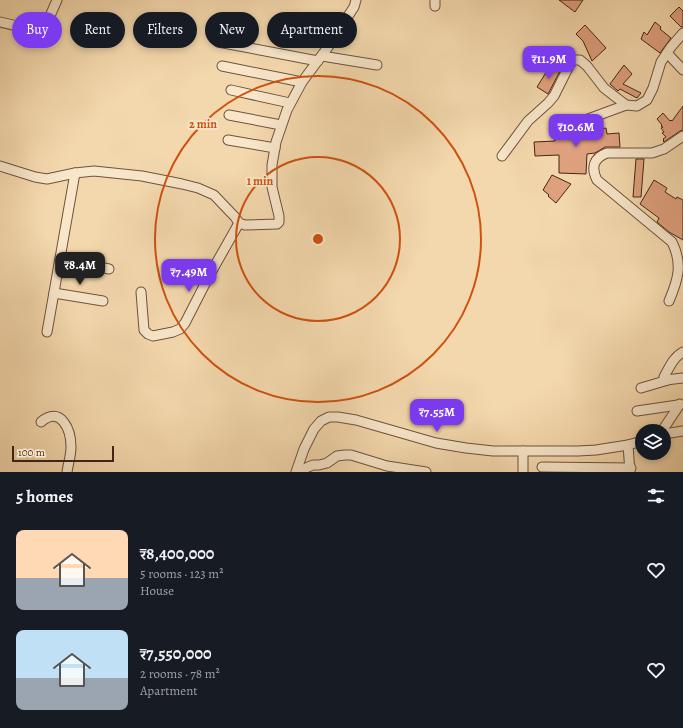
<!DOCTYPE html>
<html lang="en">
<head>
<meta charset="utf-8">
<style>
  body { margin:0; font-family:Alegreya,serif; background:#20242c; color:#f1f3f6; height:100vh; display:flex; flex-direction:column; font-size:15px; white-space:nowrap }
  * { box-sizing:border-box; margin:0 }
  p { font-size:13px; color:#9ea1a6 }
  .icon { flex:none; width:22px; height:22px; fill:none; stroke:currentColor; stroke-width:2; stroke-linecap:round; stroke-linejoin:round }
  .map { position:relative; height:472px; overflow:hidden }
  .sheet { display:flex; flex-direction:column; background:#171b24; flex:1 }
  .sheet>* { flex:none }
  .top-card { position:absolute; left:12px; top:12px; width:400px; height:36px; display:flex; gap:8px }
  .buttons { position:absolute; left:635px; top:424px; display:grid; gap:8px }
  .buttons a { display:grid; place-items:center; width:36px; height:36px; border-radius:50%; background:#171b24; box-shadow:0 2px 6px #0003; font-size:20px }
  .scale { position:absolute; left:12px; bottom:10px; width:102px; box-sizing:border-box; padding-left:4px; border:2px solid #432517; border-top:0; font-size:11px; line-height:14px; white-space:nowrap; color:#432517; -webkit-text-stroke:3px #f8e6ca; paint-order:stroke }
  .price { position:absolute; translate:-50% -34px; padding:0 9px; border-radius:8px; background:#7c3aed; color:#fff; font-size:13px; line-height:26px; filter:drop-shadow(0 1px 2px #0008) }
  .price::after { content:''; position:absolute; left:50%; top:24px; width:12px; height:9px; margin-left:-6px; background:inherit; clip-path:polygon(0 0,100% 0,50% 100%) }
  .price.current { background:#222; color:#fff }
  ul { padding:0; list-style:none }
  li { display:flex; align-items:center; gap:12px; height:100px; padding:0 16px }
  li span { display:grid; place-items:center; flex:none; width:112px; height:80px; border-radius:8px; color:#555 }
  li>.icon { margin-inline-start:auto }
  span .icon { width:48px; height:48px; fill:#fffc; stroke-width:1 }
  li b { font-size:17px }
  h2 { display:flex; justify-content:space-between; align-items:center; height:48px; padding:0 16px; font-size:17px }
  .chip { padding:0 14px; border-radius:18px; background:#171b24; box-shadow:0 2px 6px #0003; font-size:14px; line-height:36px }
  .chip.current { background:#7c3aed; color:#fff }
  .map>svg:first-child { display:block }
  .building { fill:#e0a17e; stroke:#432517 }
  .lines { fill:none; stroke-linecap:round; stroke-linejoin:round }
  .minor-casing { stroke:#6f523c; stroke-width:11 }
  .minor { stroke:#f8e6ca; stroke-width:9 }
  .ring { fill:none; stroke:#cf510e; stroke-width:2 }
  .centre { fill:#cf510e; stroke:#f8e6ca; stroke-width:2 }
  .ring-label { font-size:12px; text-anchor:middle; font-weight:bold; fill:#cf510e; stroke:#f8e6ca; stroke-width:3.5; stroke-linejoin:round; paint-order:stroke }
</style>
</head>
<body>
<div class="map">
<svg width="683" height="472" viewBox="0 0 683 472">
  <rect width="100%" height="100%" fill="#f4d8ad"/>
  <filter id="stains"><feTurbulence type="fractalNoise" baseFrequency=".005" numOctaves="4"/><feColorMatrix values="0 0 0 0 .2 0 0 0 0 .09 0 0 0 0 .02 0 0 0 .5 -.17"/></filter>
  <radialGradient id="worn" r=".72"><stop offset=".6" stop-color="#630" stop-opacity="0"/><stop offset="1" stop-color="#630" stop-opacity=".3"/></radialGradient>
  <g class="building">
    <path d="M 559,0 L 583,0 L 575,12 Z"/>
    <path d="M 679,7 L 683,11 L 683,27 L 681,27 L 670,16 Z"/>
    <path d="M 655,22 L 661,27 L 660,29 L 671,38 L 660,53 L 641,39 L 644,32 L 647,35 Z"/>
    <path d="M 585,25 L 606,48 L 592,61 L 583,41 L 576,34 Z"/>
    <path d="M 624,65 L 632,74 L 623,84 L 641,93 L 637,98 L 620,89 L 618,91 L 610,84 Z"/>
    <path d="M 550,66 L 560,71 L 548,94 L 537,87 Z"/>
    <path d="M 683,106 L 683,130 L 680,131 L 664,142 L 663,141 L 664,140 L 663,139 L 666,137 L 662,133 L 664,132 L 661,128 L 663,127 L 661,126 L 662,125 L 657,119 L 663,113 L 670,121 L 671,120 L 672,121 Z"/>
    <path d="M 574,128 L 575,133 L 606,128 L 607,134 L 619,133 L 620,147 L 605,147 L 595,153 L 587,154 L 586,174 L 559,173 L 559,155 L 535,156 L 534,142 L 555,141 L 555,136 L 561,136 L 560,130 Z"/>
    <path d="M 636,159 L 644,159 L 641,197 L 633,197 Z"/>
    <path d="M 552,175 L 571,184 L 556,203 L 548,196 L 549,195 L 543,190 Z"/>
    <path d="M 654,180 L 667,188 L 665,192 L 676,199 L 677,197 L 683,200 L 683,240 L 669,232 L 657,222 L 659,218 L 640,204 Z"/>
  </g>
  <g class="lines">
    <g class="minor-casing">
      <g id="minor">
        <path d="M 435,6 L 435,0"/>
        <path d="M 0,22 L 43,32 L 57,0"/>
        <path d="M 218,42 L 318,61"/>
        <path d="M 667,53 L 683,70"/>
        <path d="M 322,56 L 377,65"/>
        <path d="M 222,66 L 302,82"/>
        <path d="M 231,90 L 290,103"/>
        <path d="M 229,115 L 281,125"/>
        <path d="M 580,122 L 626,105"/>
        <path d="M 228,140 L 275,148"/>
        <path d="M 502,156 L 528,121 L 548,103 L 554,96 L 569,66 L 573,60 L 580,60 L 587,66 L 604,88 L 626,105 L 637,106 L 647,100 L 653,88 L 661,62 L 671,47 L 683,33"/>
        <path d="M 0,166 L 35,177 L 47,179 L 75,173 L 94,171 L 142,176 L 182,184 L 198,188 L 214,195 L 235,217 L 239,223 L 245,225 L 277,224 L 279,222 L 279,216 L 272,187 L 272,165 L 276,142 L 287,110 L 302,82 L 328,47 L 354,7 L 356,0"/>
        <path d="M 60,259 L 109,269"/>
        <path d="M 141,292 L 144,330 L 148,334 L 153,336 L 173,332 L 180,329 L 185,323 L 209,276 L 239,223"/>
        <path d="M 54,293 L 103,301"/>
        <path d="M 669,301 C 678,280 683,264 672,242 L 597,180 C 591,168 593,158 607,153 L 652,153 L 664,149 L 683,136"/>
        <path d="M 47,332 L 75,173"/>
        <path d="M 683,352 C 674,357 670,366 665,375 L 664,377 L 666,380 L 683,378"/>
        <path d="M 641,388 L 668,380"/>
        <path d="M 637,411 L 678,405"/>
        <path d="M 41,422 C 61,405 71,430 71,447 C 71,456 68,464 67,472"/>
        <path d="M 662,431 L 680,404"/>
        <path d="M 664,434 L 683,431"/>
        <path d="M 523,451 L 523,472"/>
        <path d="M 542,467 L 631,468"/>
        <path d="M 296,472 L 304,449 L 314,429 L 321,421 L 329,417 L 338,417 L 356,420 L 436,443 L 466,448 L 493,451 L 578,451 L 596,450 L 628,445"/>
        <path d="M 298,472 L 308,467 L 313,465 L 319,465 L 327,463 L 337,456 L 345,455 L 351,455 L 387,466 L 426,472"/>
        <path d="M 630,472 L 628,445 L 642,441"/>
      </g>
    </g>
    <use href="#minor" class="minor"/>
  </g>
  <g class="ring">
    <circle cx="318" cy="239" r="82"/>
    <circle cx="318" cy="239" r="163"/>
  </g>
  <circle cx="318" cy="239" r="6" class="centre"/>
  <g class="ring-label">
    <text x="203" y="128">2 min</text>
    <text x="260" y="185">1 min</text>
  </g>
  <rect width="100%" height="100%" filter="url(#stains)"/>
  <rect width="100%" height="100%" fill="url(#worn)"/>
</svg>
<div class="buttons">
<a><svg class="icon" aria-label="layers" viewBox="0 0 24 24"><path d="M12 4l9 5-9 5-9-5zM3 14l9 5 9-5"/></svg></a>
</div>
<div class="scale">100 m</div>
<b class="price" style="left:549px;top:80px">₹11.9M</b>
<b class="price" style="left:576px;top:148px">₹10.6M</b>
<b class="price current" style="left:80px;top:286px">₹8.4M</b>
<b class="price" style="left:189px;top:293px">₹7.49M</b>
<b class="price" style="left:437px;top:433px">₹7.55M</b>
<div class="top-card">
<a class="chip current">Buy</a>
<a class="chip">Rent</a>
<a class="chip">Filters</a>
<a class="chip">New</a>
<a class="chip">Apartment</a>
</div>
</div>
<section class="sheet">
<h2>5 homes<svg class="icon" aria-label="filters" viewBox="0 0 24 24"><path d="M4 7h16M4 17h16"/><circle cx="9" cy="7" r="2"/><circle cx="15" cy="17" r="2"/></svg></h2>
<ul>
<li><span style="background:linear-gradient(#ffd9b3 60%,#9aa5b1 0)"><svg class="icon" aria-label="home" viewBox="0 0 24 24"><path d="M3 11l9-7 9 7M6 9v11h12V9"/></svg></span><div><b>₹8,400,000</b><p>5 rooms · 123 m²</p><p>House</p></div><svg class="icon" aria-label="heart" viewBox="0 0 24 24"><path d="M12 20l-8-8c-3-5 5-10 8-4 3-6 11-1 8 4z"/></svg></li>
<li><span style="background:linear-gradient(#bfe0f5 60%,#9aa5b1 0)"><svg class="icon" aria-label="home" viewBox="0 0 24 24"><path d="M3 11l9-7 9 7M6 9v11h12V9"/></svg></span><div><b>₹7,550,000</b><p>2 rooms · 78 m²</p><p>Apartment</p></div><svg class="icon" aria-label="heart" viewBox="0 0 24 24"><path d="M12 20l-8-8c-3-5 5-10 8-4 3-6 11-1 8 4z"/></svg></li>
</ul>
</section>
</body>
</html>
